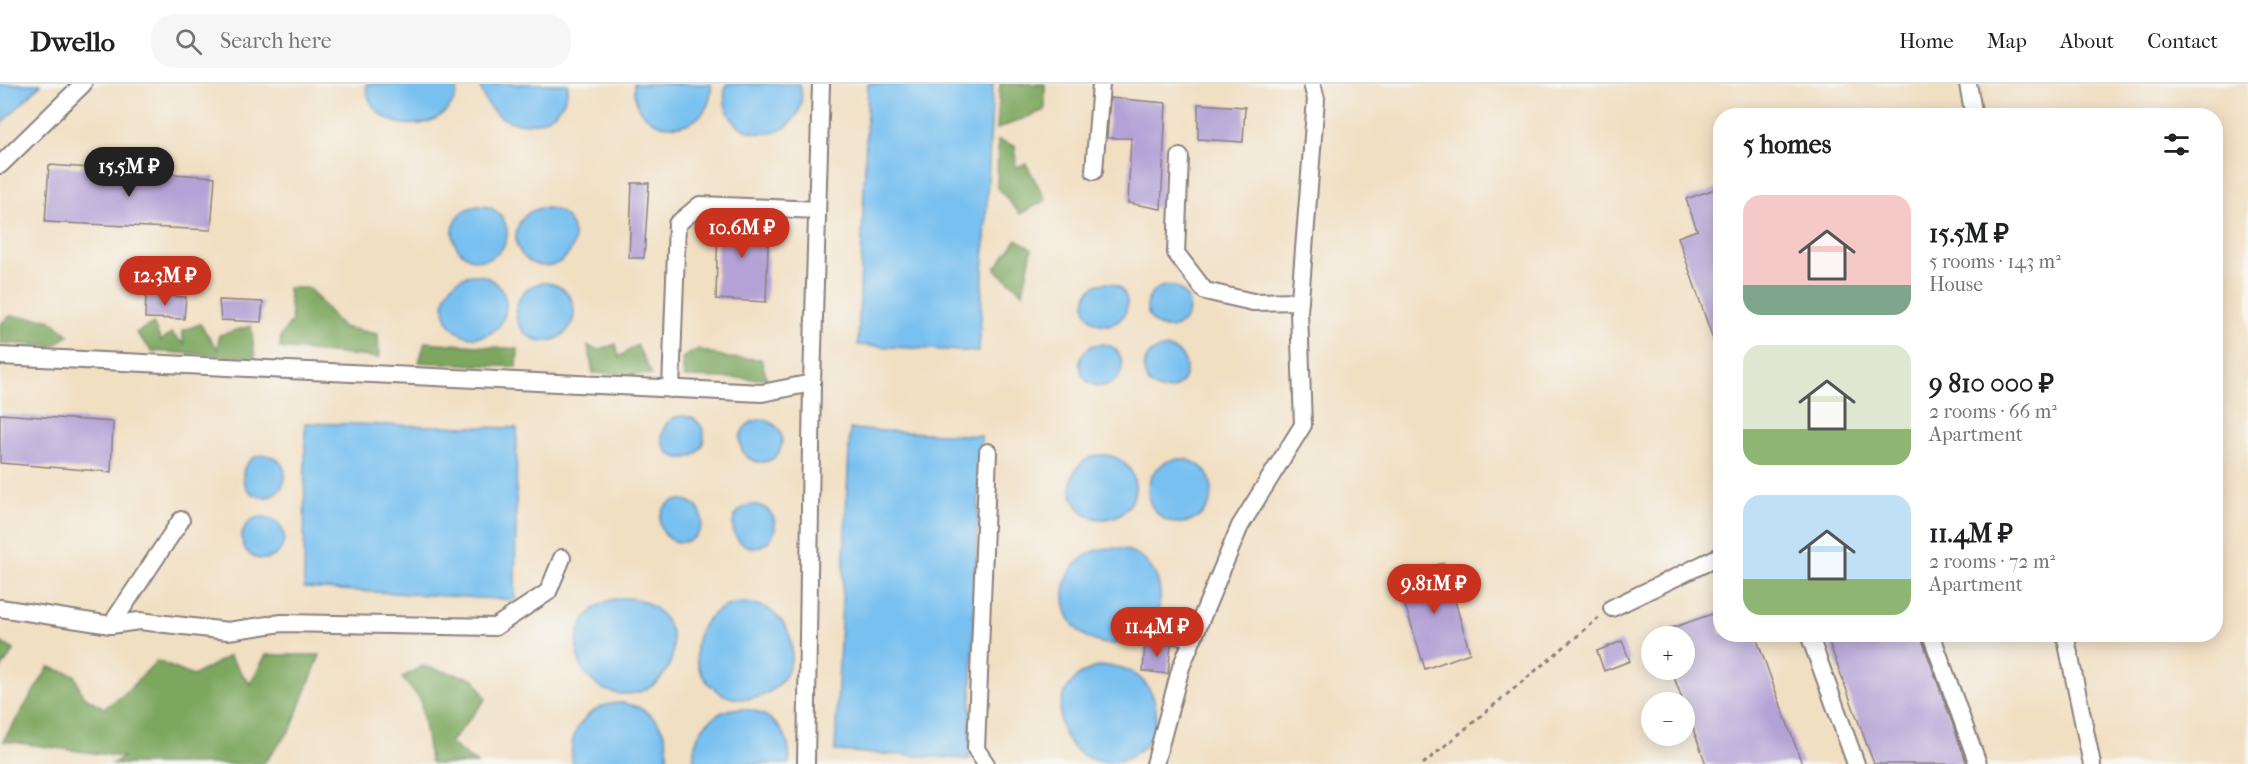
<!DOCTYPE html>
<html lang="en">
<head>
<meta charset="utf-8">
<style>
  body { margin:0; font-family:"IM FELL French Canon",serif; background:#f6f6f6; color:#202124; height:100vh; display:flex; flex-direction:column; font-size:22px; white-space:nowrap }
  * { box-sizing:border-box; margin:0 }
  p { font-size:20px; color:#757577 }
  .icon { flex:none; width:33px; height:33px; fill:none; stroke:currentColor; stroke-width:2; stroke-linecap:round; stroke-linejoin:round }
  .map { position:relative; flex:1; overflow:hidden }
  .drawer { position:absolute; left:1713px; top:24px; width:510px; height:534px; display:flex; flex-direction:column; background:#fff; border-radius:24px; box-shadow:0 3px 15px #0003 }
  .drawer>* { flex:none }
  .fabs { position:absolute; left:1641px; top:542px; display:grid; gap:12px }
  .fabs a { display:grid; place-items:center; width:54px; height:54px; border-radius:50%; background:#fff; box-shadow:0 3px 15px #0003; font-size:30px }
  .price { position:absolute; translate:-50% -51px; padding:0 14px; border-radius:21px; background:#c8321e; color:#fff; font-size:20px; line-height:39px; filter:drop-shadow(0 2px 3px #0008) }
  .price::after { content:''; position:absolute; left:50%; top:36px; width:18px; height:14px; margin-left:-9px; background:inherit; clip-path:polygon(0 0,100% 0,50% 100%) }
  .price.active { background:#222; color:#fff }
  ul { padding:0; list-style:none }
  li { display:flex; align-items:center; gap:18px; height:150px; padding:0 30px }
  li span { display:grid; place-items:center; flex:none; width:168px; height:120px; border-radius:18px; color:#555 }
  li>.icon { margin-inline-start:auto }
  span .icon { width:72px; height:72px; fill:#fffc; stroke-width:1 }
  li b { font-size:26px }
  h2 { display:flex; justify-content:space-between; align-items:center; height:72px; padding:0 30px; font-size:26px }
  header { display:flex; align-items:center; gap:36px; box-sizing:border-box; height:84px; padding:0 30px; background:#fff; border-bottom:2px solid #e0e0e0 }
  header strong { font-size:28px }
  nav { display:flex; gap:33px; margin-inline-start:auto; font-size:21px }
  .search { width:420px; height:54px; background:#f6f6f6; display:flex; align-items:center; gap:15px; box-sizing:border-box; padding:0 21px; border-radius:24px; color:#757577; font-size:22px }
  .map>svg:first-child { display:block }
  .forest { fill:#7da75f; stroke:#50644d; stroke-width:1.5 }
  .water { fill:#77c0f0; stroke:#4c7196; stroke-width:1.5 }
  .building { fill:#b4a2d6 }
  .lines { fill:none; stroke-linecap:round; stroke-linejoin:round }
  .minor-casing { stroke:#8a807e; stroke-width:20 }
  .path { stroke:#8a807e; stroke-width:3; stroke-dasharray:4.5 4.5; stroke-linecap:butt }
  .minor { stroke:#fff; stroke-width:16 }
</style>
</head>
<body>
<header>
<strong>Dwello</strong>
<div class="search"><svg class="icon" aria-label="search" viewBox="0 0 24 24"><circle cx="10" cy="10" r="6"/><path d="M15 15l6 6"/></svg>Search here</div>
<nav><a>Home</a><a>Map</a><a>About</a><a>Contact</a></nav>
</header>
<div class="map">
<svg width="2248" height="680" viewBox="0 0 2248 680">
  <rect width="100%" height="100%" fill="#f6f6f2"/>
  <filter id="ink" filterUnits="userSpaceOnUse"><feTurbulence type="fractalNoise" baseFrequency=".0167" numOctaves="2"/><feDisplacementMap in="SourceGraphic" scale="12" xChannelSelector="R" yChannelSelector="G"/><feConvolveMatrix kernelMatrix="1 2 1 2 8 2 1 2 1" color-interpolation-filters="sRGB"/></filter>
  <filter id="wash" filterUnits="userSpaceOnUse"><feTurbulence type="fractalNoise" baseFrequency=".008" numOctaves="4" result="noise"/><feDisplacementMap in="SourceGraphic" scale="24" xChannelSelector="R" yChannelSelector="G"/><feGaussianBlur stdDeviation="1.35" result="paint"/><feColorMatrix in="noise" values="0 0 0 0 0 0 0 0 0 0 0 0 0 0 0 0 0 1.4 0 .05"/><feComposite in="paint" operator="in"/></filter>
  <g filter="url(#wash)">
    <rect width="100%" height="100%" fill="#f1dfc2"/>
    <g class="forest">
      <path d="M 1000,0 L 1045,0 L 1045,26 L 997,45 Z"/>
      <path d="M 998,56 L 1015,62 L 1016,83 L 1026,80 L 1046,116 L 1020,130 L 997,103 Z"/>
      <path d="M 1017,155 L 1032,165 L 1023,209 L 995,185 Z"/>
      <path d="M 288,204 L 309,204 L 342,243 L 378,250 L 379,274 L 280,264 L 281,252 L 292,237 Z"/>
      <path d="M 10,232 L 50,235 L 69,251 L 54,262 L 0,259 L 0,240 Z"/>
      <path d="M 153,239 L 161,257 L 171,249 L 184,260 L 182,247 L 200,240 L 218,266 L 219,251 L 251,242 L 255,274 L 152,267 L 136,249 Z"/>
      <path d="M 425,258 L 518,265 L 517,283 L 419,278 Z"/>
      <path d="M 616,260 L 619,273 L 637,261 L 652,291 L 593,289 L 588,262 L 598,266 Z"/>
      <path d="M 698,265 L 728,274 L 761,275 L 767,295 L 684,293 L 682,274 Z"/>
      <path d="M 0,558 L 14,566 L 0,586 Z"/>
      <path d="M 266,571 L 320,571 L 291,645 L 263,680 L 112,680 L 123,673 L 3,657 L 49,583 L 75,591 L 82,611 L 104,624 L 122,612 L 157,577 L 193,592 L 229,572 L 250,600 Z"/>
      <path d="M 422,582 L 475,595 L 486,615 L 450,659 L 477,680 L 434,680 L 430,677 L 420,615 L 402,594 Z"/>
    </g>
    <g class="water">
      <path d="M 0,0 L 41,0 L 0,41 Z"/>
      <path d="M 366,0 L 458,0 C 454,54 369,54 366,0 Z"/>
      <path d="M 480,0 L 568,0 C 565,52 488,54 480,0 Z"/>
      <path d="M 634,0 L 711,0 C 714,57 631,56 634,0 Z"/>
      <path d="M 726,0 L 800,0 C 815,66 711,65 726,0 Z"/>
      <path d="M 868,0 L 993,0 L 979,268 L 858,261 Z"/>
      <circle cx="480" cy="149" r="27"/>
      <circle cx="545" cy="153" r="29"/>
      <circle cx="475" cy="222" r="31"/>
      <circle cx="545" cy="228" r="29"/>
      <circle cx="1106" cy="220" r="21"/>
      <circle cx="1168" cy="223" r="21"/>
      <circle cx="1101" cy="281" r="21"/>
      <circle cx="1165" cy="285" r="21"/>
      <circle cx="683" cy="353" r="21"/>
      <circle cx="761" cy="357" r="21"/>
      <path d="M 305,339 L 517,344 L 515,516 L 304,504 Z"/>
      <path d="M 850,345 L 981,352 L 969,675 L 835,667 Z"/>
      <circle cx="264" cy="392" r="21"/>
      <circle cx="1103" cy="403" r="32"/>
      <circle cx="1180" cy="407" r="32"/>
      <circle cx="681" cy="437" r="21"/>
      <circle cx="754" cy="442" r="21"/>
      <circle cx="263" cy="454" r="21"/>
      <circle cx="1112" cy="512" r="48"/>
      <circle cx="625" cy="562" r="48"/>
      <circle cx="744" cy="567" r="48"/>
      <circle cx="1108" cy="630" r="48"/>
      <path d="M 622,619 C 653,623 673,649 666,680 L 573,680 C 566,647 589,619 622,619 Z"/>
      <path d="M 732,625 C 765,622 793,646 789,680 L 694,680 C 691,653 706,632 732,625 Z"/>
    </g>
    <g id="blocks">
      <g class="building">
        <path d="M 1110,14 L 1166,19 L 1161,125 L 1128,119 L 1131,54 L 1107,54 Z"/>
        <path d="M 1198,20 L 1245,23 L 1243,58 L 1198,55 Z"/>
        <path d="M 49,81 L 215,93 L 211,146 L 45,138 Z"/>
        <path d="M 632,99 L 649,99 L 644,174 L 629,174 Z"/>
        <path d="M 1718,104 L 1720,113 L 1718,270 L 1678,153 L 1697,146 L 1686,115 Z"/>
        <path d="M 718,132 L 769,134 L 766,218 L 716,215 Z"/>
        <path d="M 146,211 L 186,213 L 184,235 L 145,234 Z"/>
        <path d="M 219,216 L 263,218 L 261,238 L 221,236 Z"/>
        <path d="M 0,330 L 113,338 L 111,388 L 0,379 Z"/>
        <path d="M 1444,479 L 1470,569 L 1425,585 L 1396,492 Z"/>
        <path d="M 1720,527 L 1720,550 L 1755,550 L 1802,680 L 1706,680 L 1671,585 L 1684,585 L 1684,552 L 1655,550 Z"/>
        <path d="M 1826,550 L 1920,550 L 1967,680 L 1874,680 Z"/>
        <path d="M 1622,557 L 1630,577 L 1604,587 L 1597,567 Z"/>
        <path d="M 1145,559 L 1171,561 L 1168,590 L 1143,587 Z"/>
      </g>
    </g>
  </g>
  <g filter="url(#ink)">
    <use href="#blocks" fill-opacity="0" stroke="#8a807e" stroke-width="1.5"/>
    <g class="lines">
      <g class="minor-casing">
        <g id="minor">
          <path d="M 1968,0 L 1974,32"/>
          <path d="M 1180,73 L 1176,169 L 1205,207 L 1253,218 L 1300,217"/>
          <path d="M 0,81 L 83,0"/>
          <path d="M 1094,87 L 1101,0"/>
          <path d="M 0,272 L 762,309 L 812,299 L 821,0"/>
          <path d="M 671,305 L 677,140 L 700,121 L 817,126"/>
          <path d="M 0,524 L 111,541 L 139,537 L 228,547 L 282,539 L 495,543 L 548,508 L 562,474"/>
          <path d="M 1612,524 L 1720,472"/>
          <path d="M 111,541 L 181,436"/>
          <path d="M 1163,550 L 1193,553"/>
          <path d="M 1809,550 L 1856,680"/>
          <path d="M 1931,550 L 1978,680"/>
          <path d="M 2065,550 L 2092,680"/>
          <path d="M 806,680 L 812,299"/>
          <path d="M 986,680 L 976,665 L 988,368"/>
          <path d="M 1155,680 L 1181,583 L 1240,442 L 1303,341 L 1299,228 L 1316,15 L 1312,0"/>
        </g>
      </g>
      <path class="path" d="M 1423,680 L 1599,534"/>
      <use href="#minor" class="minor"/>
    </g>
  </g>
</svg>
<div class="fabs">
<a>+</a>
<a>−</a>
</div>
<b class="price active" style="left:129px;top:114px">15.5M ₽</b>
<b class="price" style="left:742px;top:175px">10.6M ₽</b>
<b class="price" style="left:165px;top:223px">12.3M ₽</b>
<b class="price" style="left:1434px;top:531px">9.81M ₽</b>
<b class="price" style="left:1157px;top:574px">11.4M ₽</b>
<section class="drawer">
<h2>5 homes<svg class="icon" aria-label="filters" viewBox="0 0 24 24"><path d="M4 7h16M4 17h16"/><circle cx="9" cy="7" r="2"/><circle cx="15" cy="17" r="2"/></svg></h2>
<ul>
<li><span style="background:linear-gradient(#f6c9c9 75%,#7fa58c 0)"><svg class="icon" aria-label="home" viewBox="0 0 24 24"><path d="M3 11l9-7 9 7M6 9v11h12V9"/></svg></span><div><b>15.5M ₽</b><p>5 rooms · 143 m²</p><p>House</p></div></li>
<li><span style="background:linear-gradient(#dfe7d0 70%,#8fb573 0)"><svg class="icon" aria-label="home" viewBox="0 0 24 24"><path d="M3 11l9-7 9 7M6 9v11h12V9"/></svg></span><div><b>9 810 000 ₽</b><p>2 rooms · 66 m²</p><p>Apartment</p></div></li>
<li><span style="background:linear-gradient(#bfe0f5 70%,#8fb573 0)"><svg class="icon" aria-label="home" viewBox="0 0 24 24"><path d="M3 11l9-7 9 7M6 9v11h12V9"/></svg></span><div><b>11.4M ₽</b><p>2 rooms · 72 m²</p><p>Apartment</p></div></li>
</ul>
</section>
</div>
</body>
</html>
